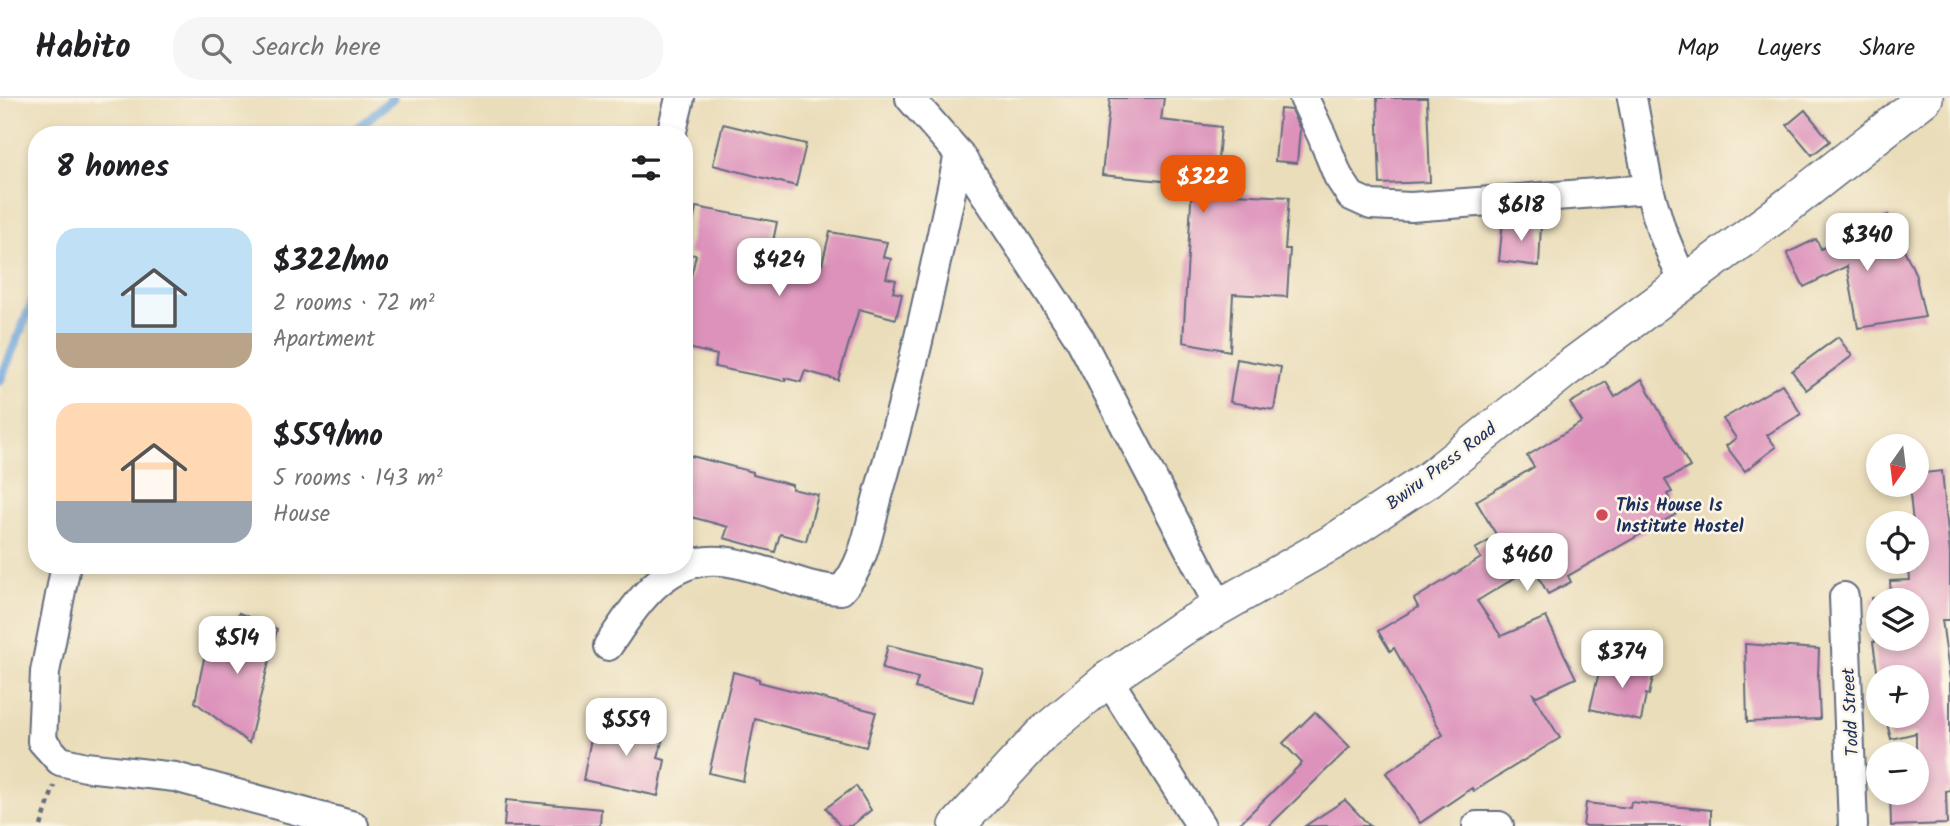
<!DOCTYPE html>
<html lang="en">
<head>
<meta charset="utf-8">
<style>
  body { margin:0; font-family:Kalam,sans-serif; background:#f6f6f6; color:#202124; height:100vh; display:flex; flex-direction:column; font-size:26px; white-space:nowrap }
  * { box-sizing:border-box; margin:0 }
  p { font-size:23px; color:#757577 }
  .icon { flex:none; width:38px; height:38px; fill:none; stroke:currentColor; stroke-width:2; stroke-linecap:round; stroke-linejoin:round }
  .map { position:relative; flex:1; overflow:hidden }
  .drawer { position:absolute; left:28px; top:28px; width:665px; height:448px; display:flex; flex-direction:column; background:#fff; border-radius:28px; box-shadow:0 4px 10px #0003 }
  .drawer>* { flex:none }
  .needle { width:46px; rotate:194deg }
  .controls { position:absolute; left:1866px; top:336px; display:grid; gap:14px }
  .controls a { display:grid; place-items:center; width:63px; height:63px; border-radius:50%; background:#fff; box-shadow:0 4px 10px #0003; font-size:35px }
  .price { position:absolute; translate:-50% -60px; padding:0 16px; border-radius:14px; background:#fff; color:#222; font-size:23px; line-height:46px; filter:drop-shadow(0 2px 4px #0008) }
  .price::after { content:''; position:absolute; left:50%; top:42px; width:21px; height:16px; margin-left:-10px; background:inherit; clip-path:polygon(0 0,100% 0,50% 100%) }
  .price.on { background:#ea580c; color:#fff }
  ul { padding:0; list-style:none }
  li { display:flex; align-items:center; gap:21px; height:175px; padding:0 28px }
  li span { display:grid; place-items:center; flex:none; width:196px; height:140px; border-radius:21px; color:#555 }
  li>.icon { margin-inline-start:auto }
  span .icon { width:84px; height:84px; fill:#fffc; stroke-width:1 }
  li b { font-size:30px }
  h2 { display:flex; justify-content:space-between; align-items:center; height:84px; padding:0 28px; font-size:30px }
  header { display:flex; align-items:center; gap:42px; box-sizing:border-box; height:98px; padding:0 35px; background:#fff; border-bottom:2px solid #e0e0e0 }
  header strong { font-size:33px }
  nav { display:flex; gap:38px; margin-inline-start:auto; font-size:24px }
  .search { width:490px; height:63px; background:#f6f6f6; display:flex; align-items:center; gap:18px; box-sizing:border-box; padding:0 24px; border-radius:28px; color:#757577; font-size:26px }
  .map>svg:first-child { display:block }
  .lines { fill:none; stroke-linecap:round; stroke-linejoin:round }
  .stream { stroke:#6aa4da; stroke-width:9 }
  .building { fill:#dd92bb; fill-rule:evenodd }
  .minor-casing { stroke:#636c7e; stroke-width:32 }
  .tertiary-casing { stroke:#636c7e; stroke-width:38 }
  .path { stroke:#636c7e; stroke-width:4.5; stroke-dasharray:5 5; stroke-linecap:butt }
  .minor { stroke:#fff; stroke-width:28 }
  .tertiary { stroke:#fff; stroke-width:35 }
  .poi-dot { fill:#d1495b; stroke:#fcf5e5; stroke-width:2.5 }
  .labels { text-anchor:middle; stroke-width:5; stroke-linejoin:round; paint-order:stroke }
  .street-label { font-size:18px; fill:#1b2f5e; stroke:#fcf5e5 }
  .poi-label { font-size:18px; font-weight:bold; fill:#1b2f5e; stroke:#fcf5e5; text-anchor:start }
</style>
</head>
<body>
<header>
<strong>Habito</strong>
<div class="search"><svg class="icon" aria-label="search" viewBox="0 0 24 24"><circle cx="10" cy="10" r="6"/><path d="M15 15l6 6"/></svg>Search here</div>
<nav><a>Map</a><a>Layers</a><a>Share</a></nav>
</header>
<div class="map">
<svg width="1950" height="728" viewBox="0 0 1950 728">
  <rect width="100%" height="100%" fill="#fcf5e5"/>
  <filter id="ink" filterUnits="userSpaceOnUse"><feTurbulence type="fractalNoise" baseFrequency=".0143" numOctaves="2"/><feDisplacementMap in="SourceGraphic" scale="14" xChannelSelector="R" yChannelSelector="G"/><feConvolveMatrix kernelMatrix="1 2 1 2 8 2 1 2 1" color-interpolation-filters="sRGB"/></filter>
  <filter id="wash" filterUnits="userSpaceOnUse"><feTurbulence type="fractalNoise" baseFrequency=".00686" numOctaves="4" result="noise"/><feDisplacementMap in="SourceGraphic" scale="28" xChannelSelector="R" yChannelSelector="G"/><feGaussianBlur stdDeviation="1.57" result="paint"/><feColorMatrix in="noise" values="0 0 0 0 0 0 0 0 0 0 0 0 0 0 0 0 0 1.4 0 .05"/><feComposite in="paint" operator="in"/></filter>
  <g filter="url(#wash)">
    <rect width="100%" height="100%" fill="#eaddba"/>
    <g class="lines">
      <g class="stream">
        <path d="M 349,37 L 393,0"/>
        <path d="M 0,283 L 37,192"/>
      </g>
    </g>
    <g id="blocks">
      <g class="building">
        <path d="M 1110,0 L 1164,0 L 1161,22 L 1221,29 L 1215,95 L 1289,99 L 1285,151 L 1290,151 L 1287,199 L 1233,196 L 1230,253 L 1183,244 L 1192,86 L 1102,77 Z"/>
        <path d="M 1377,0 L 1427,0 L 1430,84 L 1380,86 Z"/>
        <path d="M 1280,11 L 1291,12 L 1300,31 L 1297,65 L 1275,63 Z"/>
        <path d="M 1805,12 L 1830,43 L 1812,57 L 1787,27 Z"/>
        <path d="M 723,26 L 806,46 L 796,88 L 713,67 Z"/>
        <path d="M 696,109 L 777,124 L 771,153 L 822,166 L 830,134 L 887,144 L 883,159 L 891,161 L 886,180 L 896,182 L 893,194 L 902,196 L 896,221 L 859,211 L 838,282 L 805,273 L 801,284 L 785,280 L 785,283 L 715,269 L 717,257 L 684,249 L 684,209 L 696,157 L 688,156 Z"/>
        <path d="M 1888,117 L 1915,175 L 1925,219 L 1858,230 L 1847,168 L 1804,189 L 1787,155 L 1816,141 L 1821,151 Z"/>
        <path d="M 1503,123 L 1541,127 L 1539,168 L 1499,163 Z"/>
        <path d="M 1838,239 L 1852,258 L 1806,292 L 1792,273 Z"/>
        <path d="M 1237,261 L 1281,269 L 1274,312 L 1230,304 Z"/>
        <path d="M 1642,281 L 1690,369 L 1665,382 L 1672,394 L 1667,396 L 1676,416 L 1568,478 L 1571,484 L 1548,496 L 1533,469 L 1477,503 L 1501,538 L 1546,519 L 1576,580 L 1537,598 L 1533,596 L 1560,640 L 1474,693 L 1472,690 L 1420,725 L 1386,675 L 1443,637 L 1394,550 L 1390,553 L 1378,533 L 1418,509 L 1414,501 L 1481,460 L 1475,451 L 1497,438 L 1476,403 L 1534,369 L 1527,358 L 1582,324 L 1570,305 L 1606,284 L 1615,299 Z"/>
        <path d="M 1782,286 L 1801,316 L 1767,337 L 1776,349 L 1745,373 L 1726,348 L 1736,340 L 1723,321 Z"/>
        <path d="M 684,356 L 753,374 L 753,377 L 792,387 L 792,391 L 818,397 L 806,443 L 780,436 L 775,454 L 724,440 L 728,429 L 684,417 Z"/>
        <path d="M 1942,373 L 1950,456 L 1950,522 L 1942,522 L 1950,582 L 1950,692 L 1946,693 L 1947,726 L 1891,728 L 1890,695 L 1916,695 L 1916,635 L 1891,641 L 1885,618 L 1916,618 L 1916,579 L 1878,579 L 1873,544 L 1875,544 L 1872,500 L 1891,499 L 1890,483 L 1910,482 L 1909,472 L 1916,471 L 1916,425 L 1913,425 L 1909,387 L 1916,387 L 1916,376 ZM 1878,502 L 1916,502 L 1916,541 L 1878,541 Z"/>
        <path d="M 239,515 L 277,531 L 249,645 L 195,604 L 207,546 L 230,552 Z"/>
        <path d="M 1745,546 L 1819,551 L 1818,578 L 1820,621 L 1747,624 Z"/>
        <path d="M 888,547 L 982,570 L 973,604 L 915,590 L 918,580 L 882,571 Z"/>
        <path d="M 1602,562 L 1654,575 L 1649,597 L 1646,596 L 1641,623 L 1590,611 Z"/>
        <path d="M 733,574 L 759,581 L 759,584 L 876,614 L 866,649 L 755,621 L 743,683 L 709,675 Z"/>
        <path d="M 1315,614 L 1350,649 L 1269,728 L 1237,728 L 1302,665 L 1283,645 Z"/>
        <path d="M 605,622 L 664,635 L 658,660 L 665,662 L 658,698 L 583,682 L 592,635 L 601,637 Z"/>
        <path d="M 856,688 L 871,712 L 851,728 L 840,728 L 826,710 Z"/>
        <path d="M 506,702 L 601,711 L 600,728 L 504,728 Z"/>
        <path d="M 1345,702 L 1370,728 L 1305,728 Z"/>
        <path d="M 1631,704 L 1711,712 L 1711,728 L 1583,728 L 1586,705 L 1630,710 Z"/>
      </g>
    </g>
  </g>
  <g filter="url(#ink)">
    <use href="#blocks" fill-opacity="0" stroke="#636c7e" stroke-width="2"/>
    <g class="lines">
      <g class="minor-casing">
        <g id="minor">
          <path d="M 910,0 L 959,56 L 1080,241 L 1219,508"/>
          <path d="M 1304,0 L 1322,38 L 1338,78 L 1351,98 L 1371,107 L 1411,109 L 1649,91"/>
          <path d="M 1632,0 L 1649,91 L 1661,131 L 1683,184"/>
          <path d="M 671,37 L 680,0"/>
          <path d="M 66,467 L 45,574 L 42,643 L 60,663 L 86,669 L 175,679 L 354,728"/>
          <path d="M 1844,499 L 1853,728"/>
          <path d="M 608,548 C 636,507 665,458 721,463 C 737,464 754,470 768,474 C 794,482 814,491 841,492 C 865,467 870,426 879,394 C 911,283 935,170 959,56"/>
          <path d="M 1108,581 L 1201,728"/>
          <path d="M 1477,728 L 1499,728"/>
        </g>
      </g>
      <g class="tertiary-casing">
        <path id="tertiary" d="M 957,728 L 1041,637 L 1108,581 L 1181,531 L 1333,444 L 1429,381 L 1564,273 L 1772,120 L 1925,0"/>
      </g>
      <path class="path" d="M 41,728 L 54,688"/>
      <use href="#minor" class="minor"/>
      <use href="#tertiary" class="tertiary"/>
    </g>
  </g>
  <circle class="poi-dot" cx="1602" cy="417" r="7"/>
  <g class="labels">
    <g class="street-label">
      <text transform="translate(1441 368) rotate(-37)" y="6">Bwiru Press Road</text>
      <text transform="translate(1850 614) rotate(-93)" y="6">Todd Street</text>
    </g>
    <g class="poi-label">
      <text x="1616" y="413">This House Is<tspan x="1616" dy="21">Institute Hostel</tspan></text>
    </g>
  </g>
</svg>
<div class="controls">
<a><svg class="needle" viewBox="-14 -14 28 28"><path d="M0-13l5 13h-10z" fill="#e53935"/><path d="M0 13l5-13h-10z" fill="#757577"/></svg></a>
<a><svg class="icon" aria-label="locate" viewBox="0 0 24 24"><circle cx="12" cy="12" r="6"/><path d="M12 2v4M12 18v4M2 12h4M18 12h4"/></svg></a>
<a><svg class="icon" aria-label="layers" viewBox="0 0 24 24"><path d="M12 4l9 5-9 5-9-5zM3 14l9 5 9-5"/></svg></a>
<a>+</a>
<a>−</a>
</div>
<b class="price on" style="left:1203px;top:117px">$322</b>
<b class="price" style="left:1521px;top:145px">$618</b>
<b class="price" style="left:1867px;top:175px">$340</b>
<b class="price" style="left:779px;top:200px">$424</b>
<b class="price" style="left:1527px;top:495px">$460</b>
<b class="price" style="left:237px;top:578px">$514</b>
<b class="price" style="left:1622px;top:592px">$374</b>
<b class="price" style="left:626px;top:660px">$559</b>
<section class="drawer">
<h2>8 homes<svg class="icon" aria-label="filters" viewBox="0 0 24 24"><path d="M4 7h16M4 17h16"/><circle cx="9" cy="7" r="2"/><circle cx="15" cy="17" r="2"/></svg></h2>
<ul>
<li><span style="background:linear-gradient(#bfe0f5 75%,#b9a48a 0)"><svg class="icon" aria-label="home" viewBox="0 0 24 24"><path d="M3 11l9-7 9 7M6 9v11h12V9"/></svg></span><div><b>$322/mo</b><p>2 rooms · 72 m²</p><p>Apartment</p></div></li>
<li><span style="background:linear-gradient(#ffd9b3 70%,#9aa5b1 0)"><svg class="icon" aria-label="home" viewBox="0 0 24 24"><path d="M3 11l9-7 9 7M6 9v11h12V9"/></svg></span><div><b>$559/mo</b><p>5 rooms · 143 m²</p><p>House</p></div></li>
</ul>
</section>
</div>
</body>
</html>
